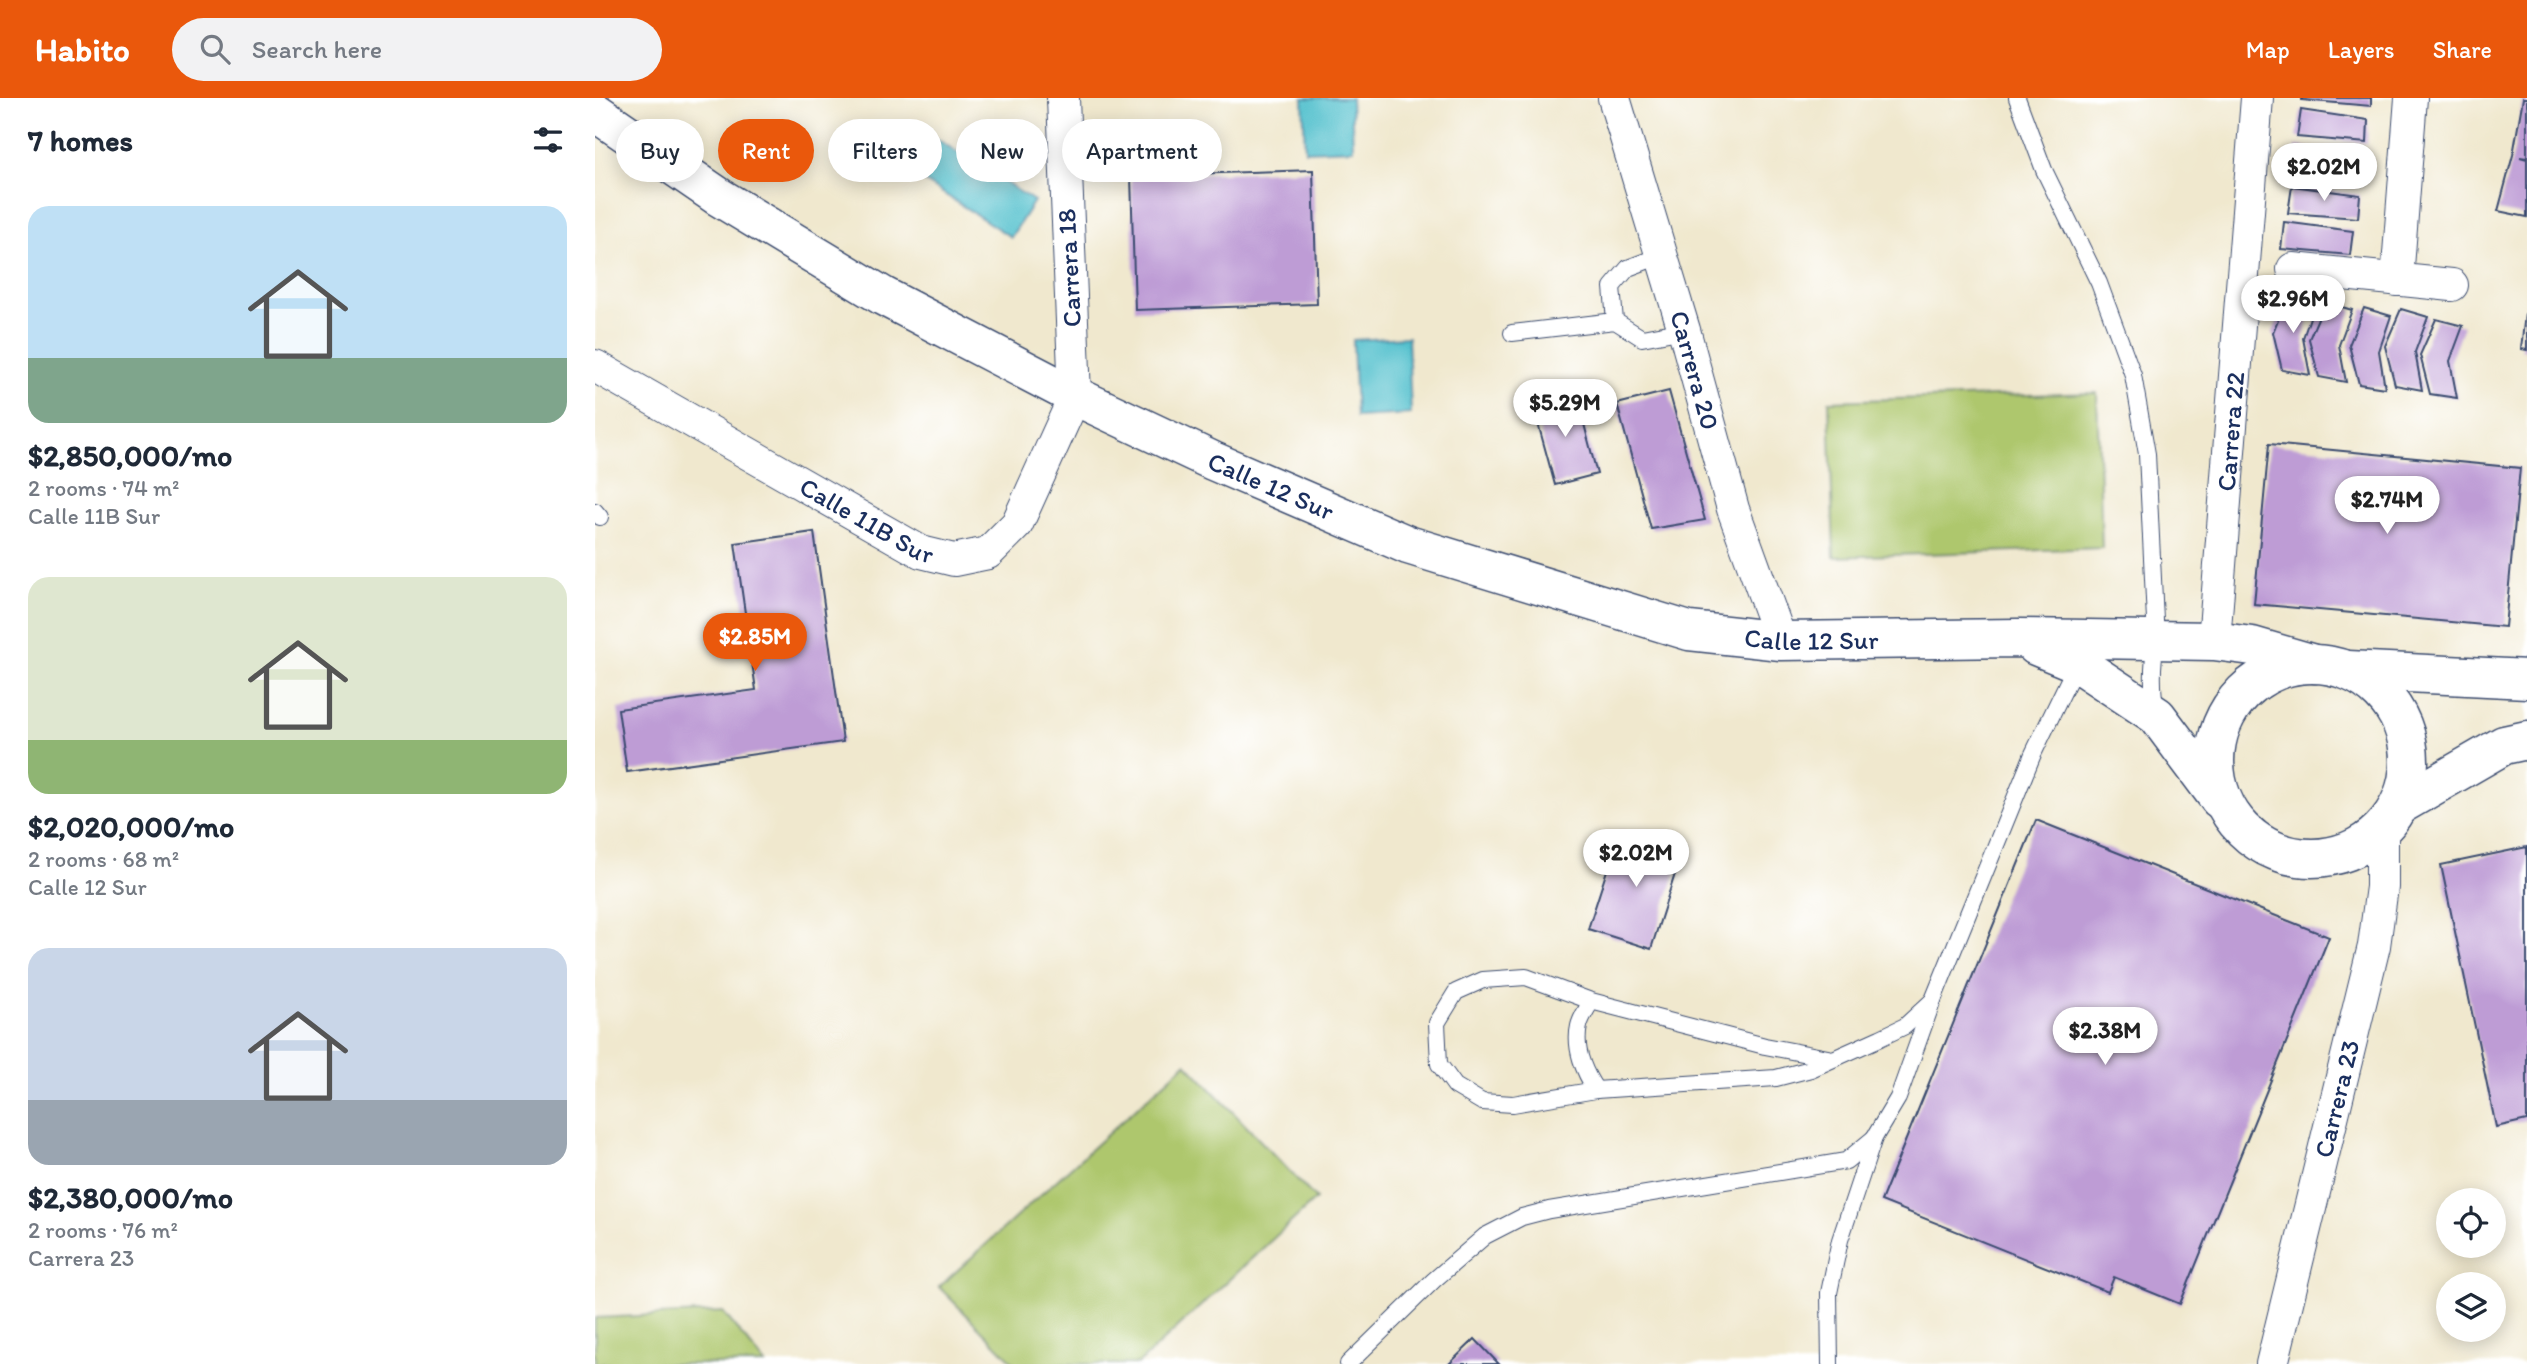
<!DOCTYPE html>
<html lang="en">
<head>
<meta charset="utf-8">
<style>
  body { margin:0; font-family:Itim,sans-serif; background:#f2f2f3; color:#1f2937; height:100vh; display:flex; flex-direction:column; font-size:26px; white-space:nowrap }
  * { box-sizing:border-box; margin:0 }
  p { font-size:23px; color:#747a83 }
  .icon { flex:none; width:38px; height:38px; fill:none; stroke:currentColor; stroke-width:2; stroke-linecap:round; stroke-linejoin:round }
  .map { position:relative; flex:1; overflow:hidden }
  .panel { display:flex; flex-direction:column; background:#fff; width:595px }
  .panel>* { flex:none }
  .guide { position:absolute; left:21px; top:21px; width:665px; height:63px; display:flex; gap:14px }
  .fabs { position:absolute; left:1841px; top:1090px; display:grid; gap:14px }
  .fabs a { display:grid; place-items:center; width:70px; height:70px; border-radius:50%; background:#fff; box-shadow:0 4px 18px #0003; font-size:35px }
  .price { position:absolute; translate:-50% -60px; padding:0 16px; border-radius:24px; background:#fff; color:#222; font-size:23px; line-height:46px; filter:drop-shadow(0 2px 4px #0008) }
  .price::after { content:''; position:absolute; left:50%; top:42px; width:21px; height:16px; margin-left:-10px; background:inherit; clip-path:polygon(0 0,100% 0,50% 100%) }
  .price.on { background:#ea580c; color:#fff }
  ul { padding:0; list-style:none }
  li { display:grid; align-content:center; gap:14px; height:371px; padding:0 28px }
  li span { display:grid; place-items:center; height:217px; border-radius:21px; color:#555 }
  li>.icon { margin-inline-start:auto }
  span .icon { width:126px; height:126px; fill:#fffc; stroke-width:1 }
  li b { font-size:30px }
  h2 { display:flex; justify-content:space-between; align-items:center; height:84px; padding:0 28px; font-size:30px }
  .chip { padding:0 24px; border-radius:32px; background:#fff; box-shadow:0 4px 18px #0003; font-size:24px; line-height:63px }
  .chip.on { background:#ea580c; color:#fff }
  header { display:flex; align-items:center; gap:42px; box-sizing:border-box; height:98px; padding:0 35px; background:#ea580c; color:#fff }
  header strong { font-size:33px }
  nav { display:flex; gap:38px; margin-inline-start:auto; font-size:24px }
  .search { width:490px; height:63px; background:#f2f2f3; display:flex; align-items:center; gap:18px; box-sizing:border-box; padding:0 24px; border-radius:38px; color:#747a83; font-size:26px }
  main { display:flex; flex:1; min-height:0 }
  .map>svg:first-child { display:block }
  .green { fill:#aec76d; stroke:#647b66; stroke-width:2 }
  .water { fill:#54c1ce; stroke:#387896; stroke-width:2 }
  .building { fill:#be9cd5 }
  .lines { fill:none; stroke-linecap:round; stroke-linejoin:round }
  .lane-casing { stroke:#3b4b6f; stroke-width:18 }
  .street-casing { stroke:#3b4b6f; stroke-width:34 }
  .secondary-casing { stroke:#3b4b6f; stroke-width:41 }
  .lane { stroke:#fff; stroke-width:16 }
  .street { stroke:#fff; stroke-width:32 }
  .secondary { stroke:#fff; stroke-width:38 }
  .labels { text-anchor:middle; stroke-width:5; stroke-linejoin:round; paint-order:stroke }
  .street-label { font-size:26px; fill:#1b2f5e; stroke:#fff }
</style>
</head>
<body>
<header>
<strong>Habito</strong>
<div class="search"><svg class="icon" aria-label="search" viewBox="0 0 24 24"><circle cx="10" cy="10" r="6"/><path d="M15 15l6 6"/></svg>Search here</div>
<nav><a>Map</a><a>Layers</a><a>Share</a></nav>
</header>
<main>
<section class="panel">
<h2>7 homes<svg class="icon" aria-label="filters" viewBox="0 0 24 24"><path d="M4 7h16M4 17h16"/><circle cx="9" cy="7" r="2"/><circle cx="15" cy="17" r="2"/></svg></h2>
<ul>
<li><span style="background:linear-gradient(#bfe0f5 70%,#7fa58c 0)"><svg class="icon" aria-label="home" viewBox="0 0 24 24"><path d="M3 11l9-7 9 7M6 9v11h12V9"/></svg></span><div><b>$2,850,000/mo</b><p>2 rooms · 74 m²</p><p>Calle 11B Sur</p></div></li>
<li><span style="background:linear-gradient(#dfe7d0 75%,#8fb573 0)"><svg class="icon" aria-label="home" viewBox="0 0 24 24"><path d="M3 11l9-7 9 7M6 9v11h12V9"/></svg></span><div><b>$2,020,000/mo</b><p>2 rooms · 68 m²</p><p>Calle 12 Sur</p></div></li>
<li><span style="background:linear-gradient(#c9d6e8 70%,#9aa5b1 0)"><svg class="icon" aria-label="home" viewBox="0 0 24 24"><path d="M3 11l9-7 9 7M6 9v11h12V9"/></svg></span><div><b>$2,380,000/mo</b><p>2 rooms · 76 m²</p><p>Carrera 23</p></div></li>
</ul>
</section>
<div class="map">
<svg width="1932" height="1266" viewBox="0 0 1932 1266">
  <rect width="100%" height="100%" fill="#fff"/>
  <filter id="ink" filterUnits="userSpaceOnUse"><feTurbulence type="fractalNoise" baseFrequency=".0143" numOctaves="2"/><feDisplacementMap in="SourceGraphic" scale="14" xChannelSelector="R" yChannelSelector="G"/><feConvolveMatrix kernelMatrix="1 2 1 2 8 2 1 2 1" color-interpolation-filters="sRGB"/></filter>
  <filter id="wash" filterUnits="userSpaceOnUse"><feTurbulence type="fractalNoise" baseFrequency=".00686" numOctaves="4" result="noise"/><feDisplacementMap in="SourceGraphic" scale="28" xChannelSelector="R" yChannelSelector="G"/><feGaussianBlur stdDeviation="1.57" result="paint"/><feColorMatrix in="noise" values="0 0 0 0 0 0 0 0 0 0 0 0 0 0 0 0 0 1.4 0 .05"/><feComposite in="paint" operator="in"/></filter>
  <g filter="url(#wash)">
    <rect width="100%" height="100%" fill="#f0e8ce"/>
    <g class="green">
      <path d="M 1502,295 L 1507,450 L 1239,459 L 1234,303 Z"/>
      <path d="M 591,965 L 721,1101 L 543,1266 L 420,1266 L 344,1189 Z"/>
      <path d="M 128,1214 L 170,1266 L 0,1266 L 0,1220 Z"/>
    </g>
    <g class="water">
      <path d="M 708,0 L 756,0 L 758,51 L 710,53 Z"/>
      <path d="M 337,38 L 439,103 L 416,139 L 315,74 Z"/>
      <path d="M 813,239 L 816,316 L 761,319 L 758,242 Z"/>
    </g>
    <g id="blocks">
      <g class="building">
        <path d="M 1707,0 L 1776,0 L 1776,8 L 1707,2 Z"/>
        <path d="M 1928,0 L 1932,0 L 1932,60 L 1925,59 L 1932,61 L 1932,119 L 1903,113 L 1918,57 Z"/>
        <path d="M 1706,12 L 1773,22 L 1772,45 L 1702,39 Z"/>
        <path d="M 1701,48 L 1769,58 L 1767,81 L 1698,76 Z"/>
        <path d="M 718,72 L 722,206 L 540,212 L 536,78 Z"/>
        <path d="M 1697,88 L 1765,97 L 1763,120 L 1693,115 Z"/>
        <path d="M 1689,124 L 1758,133 L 1755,157 L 1686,151 Z"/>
        <path d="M 1693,197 L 1720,205 L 1708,240 L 1715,277 L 1687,272 L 1678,234 Z"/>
        <path d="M 1730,204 L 1757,212 L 1744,247 L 1751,284 L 1724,279 L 1714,241 Z"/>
        <path d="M 1769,210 L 1796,218 L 1784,253 L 1790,290 L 1764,286 L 1754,247 Z"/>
        <path d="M 1806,211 L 1833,219 L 1820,254 L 1827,292 L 1800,287 L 1790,248 Z"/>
        <path d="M 1930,216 L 1932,216 L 1932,252 L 1926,251 Z"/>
        <path d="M 1841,221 L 1868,228 L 1855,263 L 1862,300 L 1835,296 L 1825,257 Z"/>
        <path d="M 1074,293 L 1110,422 L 1056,431 L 1022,306 Z"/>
        <path d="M 981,295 L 1002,376 L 960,387 L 938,307 Z"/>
        <path d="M 1674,346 L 1925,370 L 1910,529 L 1659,506 Z"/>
        <path d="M 219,434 L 248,644 L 32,674 L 23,611 L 161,592 L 140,445 Z"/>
        <path d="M 1441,722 L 1734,839 L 1585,1206 L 1519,1179 L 1513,1194 L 1286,1103 Z"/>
        <path d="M 1025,732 L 1088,751 L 1056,851 L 993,831 Z"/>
        <path d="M 1932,749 L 1932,1022 L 1901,1029 L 1846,767 Z"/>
        <path d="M 880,1241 L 904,1266 L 854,1266 Z"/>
      </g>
    </g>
  </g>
  <g filter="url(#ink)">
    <use href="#blocks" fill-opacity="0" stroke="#3b4b6f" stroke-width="2"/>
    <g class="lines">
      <g class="lane-casing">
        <g id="lane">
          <path d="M 1422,0 L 1449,72 L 1504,185 L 1538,277 L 1552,356 L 1561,543 C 1557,567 1556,588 1561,612"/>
          <path d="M 1020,223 L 1017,189 L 1033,170 L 1067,157"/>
          <path d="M 917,235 L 1020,223 L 1047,240 L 1089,232"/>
          <path d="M 0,413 L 5,419"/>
          <path d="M 996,903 C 993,910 986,919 984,928 C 979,950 989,974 1001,992"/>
          <path d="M 1238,961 L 1170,948 L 996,903 L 931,879 L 888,882 L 861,894 L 842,925 L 844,966 L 860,988 L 887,1004 L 918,1006 L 1001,992 L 1181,980 L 1216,971 L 1285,940 L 1310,928 L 1338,902"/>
          <path d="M 753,1266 L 839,1182 L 890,1138 L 927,1119 L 954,1112 L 1251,1063 L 1279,1040"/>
          <path d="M 1235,1266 L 1234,1195 L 1245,1142 L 1279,1040 L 1303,1000 L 1338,902 L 1438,656 L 1482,565"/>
        </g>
      </g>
      <g class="street-casing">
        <g id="street">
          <path id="s1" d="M 1019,0 L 1089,232 L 1138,411 L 1186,543"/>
          <path d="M 1698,171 L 1857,187"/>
          <path d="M 1802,182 L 1816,0"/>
          <path id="s2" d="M 0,268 L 326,454 L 359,462 L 393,455 L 422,426 L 480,298 L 468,0"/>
          <path id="s3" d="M 1619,543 L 1662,0"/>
          <path id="s4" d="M 1677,1266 L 1779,848 L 1787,789 L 1787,732"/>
        </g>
      </g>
      <g class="secondary-casing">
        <g id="secondary">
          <path id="s5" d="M 0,14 L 124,99 L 288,198 L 480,298 L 618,363 L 813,447 L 1094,533 L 1186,543 L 1423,540 L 1619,543 L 1657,548 L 1719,566"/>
          <path d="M 1441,548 L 1482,565 L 1562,618 L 1624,701"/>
          <circle cx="1717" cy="663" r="97"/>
          <path d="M 1753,572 L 1932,581"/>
          <path d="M 1805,707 L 1909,647 L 1932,642"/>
        </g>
      </g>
      <use href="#lane" class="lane"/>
      <use href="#street" class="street"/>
      <use href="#secondary" class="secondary"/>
    </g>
  </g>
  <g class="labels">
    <g class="street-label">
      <text transform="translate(474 170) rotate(-93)" y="9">Carrera 18</text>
      <text dy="9" stroke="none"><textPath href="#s1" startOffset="284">Carrera 20</textPath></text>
      <text dy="9" stroke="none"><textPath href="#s3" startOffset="210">Carrera 22</textPath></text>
      <text dy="9" stroke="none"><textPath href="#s5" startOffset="774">Calle 12 Sur</textPath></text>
      <text dy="9" stroke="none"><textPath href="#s2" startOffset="313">Calle 11B Sur</textPath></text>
      <text dy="9" stroke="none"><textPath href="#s5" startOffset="1340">Calle 12 Sur</textPath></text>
      <text dy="9" stroke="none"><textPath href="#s4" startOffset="273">Carrera 23</textPath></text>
    </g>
  </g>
</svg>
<div class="fabs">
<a><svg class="icon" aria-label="locate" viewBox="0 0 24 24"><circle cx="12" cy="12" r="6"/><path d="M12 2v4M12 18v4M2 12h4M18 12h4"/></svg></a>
<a><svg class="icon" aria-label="layers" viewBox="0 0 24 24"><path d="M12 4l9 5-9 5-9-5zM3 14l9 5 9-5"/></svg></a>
</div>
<b class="price" style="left:1729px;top:105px">$2.02M</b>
<b class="price" style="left:1698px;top:237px">$2.96M</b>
<b class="price" style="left:970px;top:341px">$5.29M</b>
<b class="price" style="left:1792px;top:438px">$2.74M</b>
<b class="price on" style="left:160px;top:575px">$2.85M</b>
<b class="price" style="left:1041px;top:791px">$2.02M</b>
<b class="price" style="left:1510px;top:969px">$2.38M</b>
<div class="guide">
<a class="chip">Buy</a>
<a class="chip on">Rent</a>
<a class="chip">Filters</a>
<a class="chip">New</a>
<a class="chip">Apartment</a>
</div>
</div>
</main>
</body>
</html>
